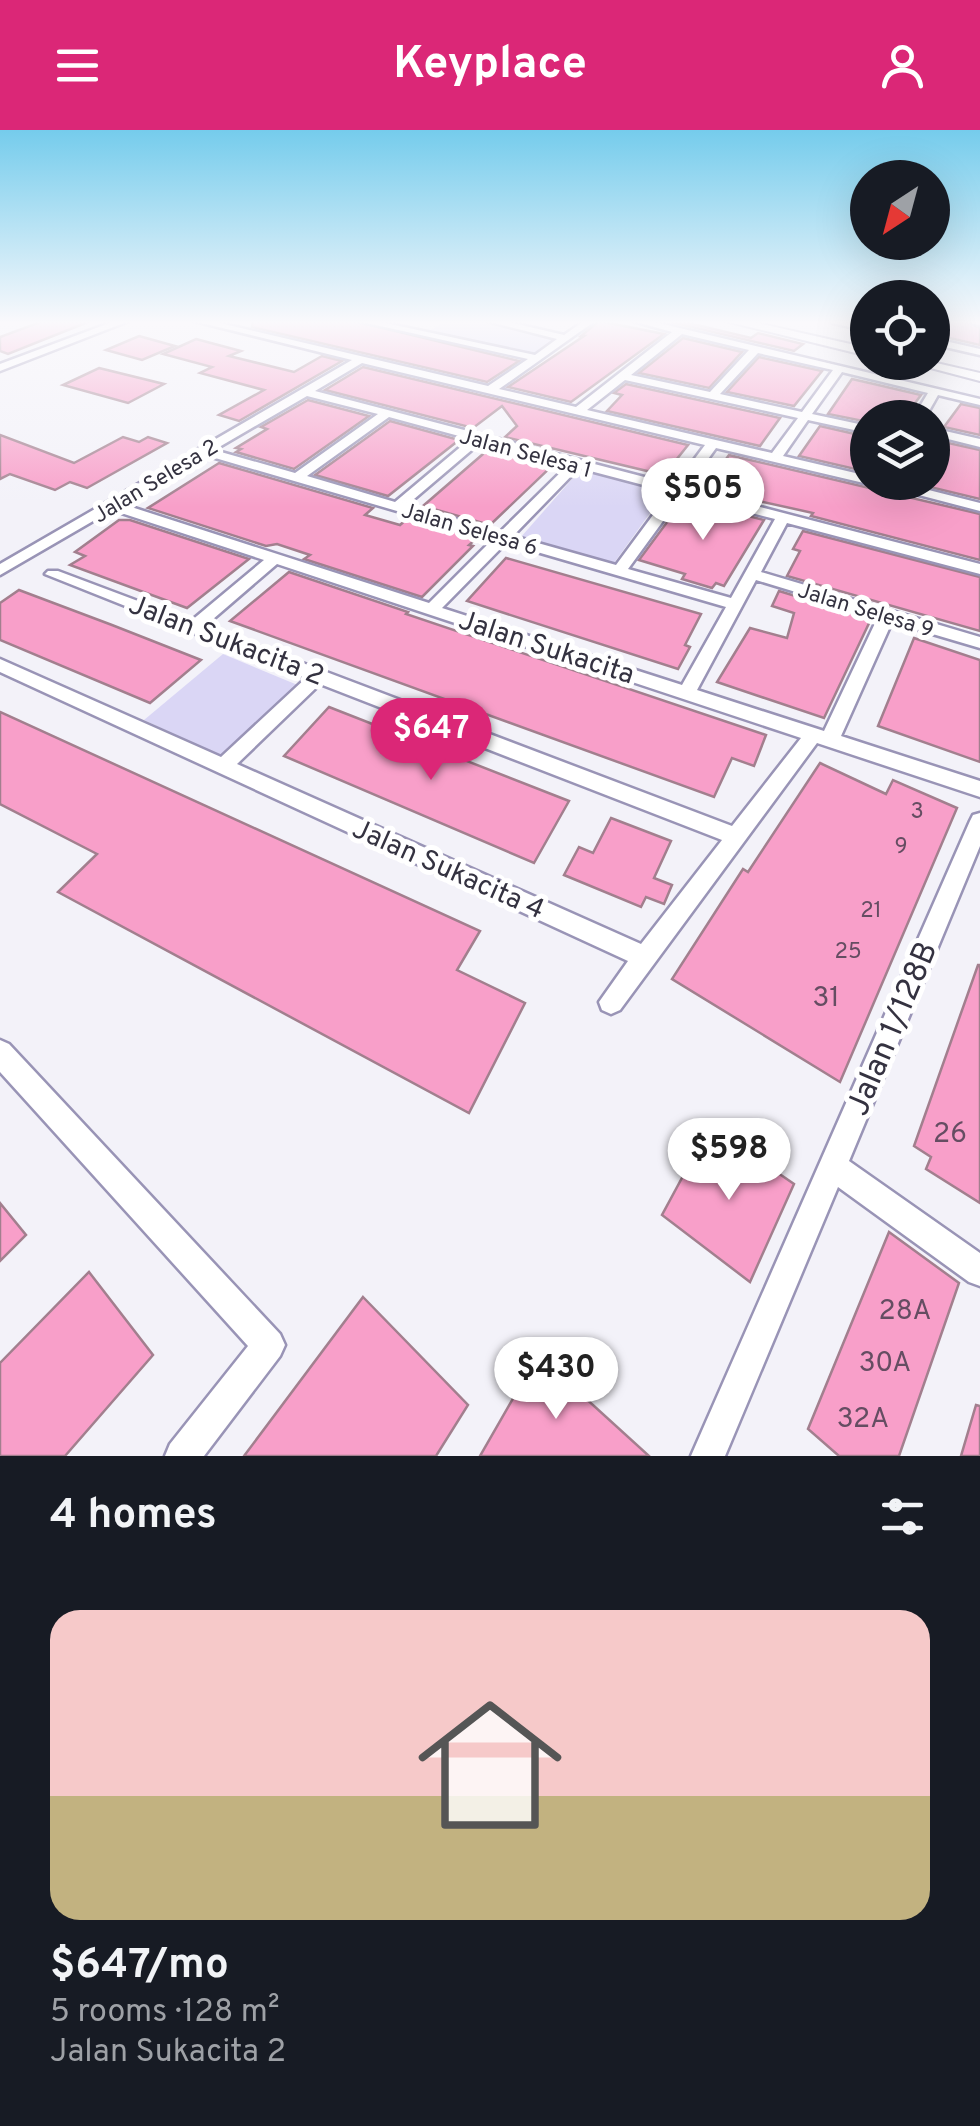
<!DOCTYPE html>
<html lang="en">
<head>
<meta charset="utf-8">
<style>
  body { margin:0; font-family:Overpass,sans-serif; background:#242831; color:#f1f3f6; height:100vh; display:flex; flex-direction:column; font-size:38px; white-space:nowrap }
  * { box-sizing:border-box; margin:0 }
  p { font-size:32px; color:#9ea1a6 }
  .icon { flex:none; width:55px; height:55px; fill:none; stroke:currentColor; stroke-width:2; stroke-linecap:round; stroke-linejoin:round }
  .map { position:relative; height:1326px; overflow:hidden }
  .details { display:flex; flex-direction:column; background:#171b24; flex:1 }
  .details>* { flex:none }
  .needle { width:65px; rotate:216deg }
  .buttons { position:absolute; left:850px; top:30px; display:grid; gap:20px }
  .buttons a { display:grid; place-items:center; width:100px; height:100px; border-radius:50%; background:#171b24; box-shadow:0 10px 40px #0002; font-size:50px }
  .price { position:absolute; translate:-50% -85px; padding:0 22px; border-radius:35px; background:#fff; color:#222; font-size:32px; line-height:65px; filter:drop-shadow(0 2px 5px #0008) }
  .price::after { content:''; position:absolute; left:50%; top:60px; width:30px; height:22px; margin-left:-15px; background:inherit; clip-path:polygon(0 0,100% 0,50% 100%) }
  .price.current { background:#db2777; color:#fff }
  ul { padding:0; list-style:none }
  li { display:grid; align-content:center; gap:20px; height:530px; padding:0 50px }
  li+li { border-top:2px solid #363941 }
  li span { display:grid; place-items:center; height:310px; border-radius:30px; color:#555 }
  li>.icon { margin-inline-start:auto }
  span .icon { width:180px; height:180px; fill:#fffc; stroke-width:1 }
  li b { font-size:42px }
  h2 { display:flex; justify-content:space-between; align-items:center; height:120px; padding:0 50px; font-size:42px }
  header { display:flex; justify-content:space-between; align-items:center; height:130px; padding:0 50px; background:#db2777; color:#fff; font-size:45px; font-weight:700 }
  .map>svg:first-child { display:block }
  .green { fill:#dad6f5 }
  .building { fill:#f89fc9; stroke:#a27f8e; stroke-width:2.5 }
  .lines { fill:none; stroke-linecap:round; stroke-linejoin:round }
  .minor-casing { stroke:#9994b6; stroke-width:5 }
  .major-casing { stroke:#9994b6; stroke-width:4 }
  .minor { fill:#fff; fill-rule:evenodd }
  .major { fill:#fff; fill-rule:evenodd }
  .labels { text-anchor:middle; stroke-width:10; stroke-linejoin:round; paint-order:stroke }
  .far-street-label { font-size:22px; fill:#343240; stroke:#fff }
  .number-label { font-size:22px; fill:#654d62 }
  .street-label { font-size:28px; fill:#343240; stroke:#fff }
  .near-number-label { font-size:28px; fill:#654d62 }
  .near-street-label { font-size:32px; fill:#343240; stroke:#fff }
</style>
</head>
<body>
<header><svg class="icon" aria-label="menu" viewBox="0 0 24 24"><path d="M4 6h16M4 12h16M4 18h16"/></svg>Keyplace<svg class="icon" aria-label="person" viewBox="0 0 24 24"><circle cx="12" cy="8" r="4"/><path d="M4 21q1-7 8-7t8 7"/></svg></header>
<div class="map">
<svg width="980" height="1326" viewBox="0 0 980 1326">
  <rect width="100%" height="100%" fill="#f3f2f9"/>
  <g class="green">
    <path d="M 447,191 L 478,191 L 557,211 L 533,225 L 427,202 Z"/>
    <path d="M 580,340 L 666,361 L 614,433 L 521,407 Z"/>
    <path d="M 223,524 L 300,556 L 224,628 L 144,590 Z"/>
  </g>
  <g class="building">
    <path d="M 43,191 L 88,192 L 8,224 L 0,221 L 0,207 Z"/>
    <path d="M 253,191 L 354,191 L 519,231 L 487,252 L 252,197 Z"/>
    <path d="M 599,191 L 664,204 L 571,272 L 508,257 L 584,206 L 581,206 Z"/>
    <path d="M 680,191 L 751,208 L 758,203 L 803,214 L 794,221 L 671,192 Z"/>
    <path d="M 932,191 L 966,191 L 980,198 L 980,215 L 932,204 Z"/>
    <path d="M 139,206 L 175,216 L 142,230 L 106,220 Z"/>
    <path d="M 683,208 L 742,222 L 709,258 L 639,243 Z"/>
    <path d="M 196,209 L 241,221 L 229,226 L 294,242 L 322,226 L 342,231 L 239,291 L 219,285 L 264,260 L 200,243 L 212,237 L 163,224 Z"/>
    <path d="M 759,227 L 822,241 L 794,276 L 727,262 Z"/>
    <path d="M 363,237 L 688,315 L 664,345 L 505,307 L 517,296 L 502,276 L 473,298 L 325,260 Z"/>
    <path d="M 99,238 L 164,254 L 128,273 L 63,255 Z"/>
    <path d="M 852,249 L 874,254 L 921,265 L 904,288 L 868,288 L 868,292 L 828,284 Z"/>
    <path d="M 626,254 L 780,288 L 760,316 L 607,281 L 622,265 L 614,263 Z"/>
    <path d="M 308,270 L 369,286 L 294,339 L 236,322 L 241,319 L 236,318 L 267,299 L 261,297 Z"/>
    <path d="M 961,274 L 980,278 L 980,305 L 944,297 Z"/>
    <path d="M 390,291 L 459,310 L 388,366 L 315,345 Z"/>
    <path d="M 820,296 L 868,307 L 868,342 L 799,326 Z"/>
    <path d="M 0,305 L 74,333 L 123,307 L 139,312 L 148,307 L 167,313 L 87,358 L 70,352 L 55,360 L 10,344 L 0,349 Z"/>
    <path d="M 935,310 L 980,320 L 980,369 L 930,357 Z"/>
    <path d="M 490,318 L 553,335 L 490,395 L 423,376 Z"/>
    <path d="M 729,325 L 980,384 L 980,430 L 811,386 L 813,383 L 705,359 Z"/>
    <path d="M 219,333 L 373,378 L 365,385 L 400,395 L 408,388 L 477,408 L 469,415 L 473,416 L 422,467 L 304,429 L 310,425 L 277,414 L 266,416 L 148,378 Z"/>
    <path d="M 690,371 L 764,390 L 724,456 L 716,453 L 712,458 L 682,449 L 685,444 L 639,430 L 682,372 Z"/>
    <path d="M 119,390 L 130,390 L 249,429 L 187,478 L 70,435 L 85,426 L 75,422 Z"/>
    <path d="M 803,401 L 980,447 L 980,501 L 787,446 L 800,421 L 793,419 Z"/>
    <path d="M 506,428 L 701,484 L 685,515 L 690,517 L 678,539 L 467,471 Z"/>
    <path d="M 289,442 L 408,482 L 406,484 L 766,605 L 754,636 L 732,628 L 714,667 L 230,491 Z"/>
    <path d="M 19,460 L 112,495 L 201,530 L 150,573 L 0,510 L 0,473 Z"/>
    <path d="M 779,461 L 871,489 L 824,588 L 717,552 L 750,498 L 787,508 L 794,483 L 772,476 Z"/>
    <path d="M 914,508 L 980,530 L 980,632 L 878,596 Z"/>
    <path d="M 329,577 L 569,671 L 534,733 L 284,626 Z"/>
    <path d="M 0,582 L 480,801 L 457,840 L 525,873 L 469,983 L 58,762 L 97,724 L 0,674 Z"/>
    <path d="M 820,633 L 886,664 L 893,650 L 957,678 L 840,952 L 672,849 L 743,739 L 748,742 Z"/>
    <path d="M 611,688 L 671,711 L 654,748 L 672,755 L 664,774 L 646,767 L 641,777 L 564,745 L 579,717 L 593,723 Z"/>
    <path d="M 978,835 L 980,835 L 980,1073 L 926,1039 L 931,1027 L 914,1016 Z"/>
    <path d="M 710,996 L 794,1054 L 750,1152 L 662,1085 Z"/>
    <path d="M 0,1073 L 26,1105 L 0,1131 Z"/>
    <path d="M 889,1102 L 959,1153 L 899,1326 L 839,1326 L 808,1299 Z"/>
    <path d="M 89,1142 L 153,1225 L 65,1326 L 0,1326 L 0,1233 Z"/>
    <path d="M 363,1167 L 468,1275 L 436,1326 L 244,1326 Z"/>
    <path d="M 538,1225 L 649,1326 L 480,1326 Z"/>
    <path d="M 976,1275 L 980,1276 L 980,1326 L 961,1326 Z"/>
  </g>
  <g class="lines">
    <g class="minor-casing">
      <g id="minor">
        <path d="M 115,191 L 129,191 L 0,241 L 0,234 Z"/>
        <path d="M 194,191 L 211,191 L 488,256 L 528,229 L 358,191 L 376,191 L 535,225 L 557,209 L 487,191 L 504,191 L 564,205 L 584,191 L 595,191 L 499,259 L 576,277 L 672,202 L 633,191 L 650,191 L 980,269 L 980,275 L 938,265 L 925,288 L 913,288 L 928,263 L 842,242 L 812,284 L 868,296 L 868,303 L 808,290 L 783,326 L 868,346 L 868,352 L 897,352 L 980,373 L 980,381 L 873,353 L 868,354 L 716,318 L 687,358 L 980,434 L 980,444 L 787,393 L 761,442 L 980,507 L 980,518 L 892,492 L 841,606 L 980,651 L 980,667 L 817,613 L 620,880 L 611,884 L 602,880 L 599,872 L 628,831 L 0,542 L 0,529 L 221,627 L 306,548 L 45,444 L 48,441 L 58,441 L 191,491 L 264,430 L 112,380 L 0,445 L 0,434 L 352,230 ZM 682,204 L 749,220 L 710,262 L 631,245 ZM 758,223 L 833,240 L 802,282 L 720,264 ZM 362,233 L 705,315 L 675,355 L 315,261 ZM 625,250 L 798,288 L 772,323 L 587,280 ZM 307,266 L 378,284 L 295,343 L 214,320 ZM 389,287 L 470,309 L 395,372 L 307,346 ZM 481,312 L 568,335 L 500,402 L 407,375 ZM 205,325 L 493,409 L 429,473 L 122,374 ZM 579,338 L 670,362 L 616,435 L 513,406 ZM 682,365 L 775,389 L 731,468 L 628,439 ZM 506,413 L 726,477 L 682,555 L 442,478 ZM 277,434 L 801,608 L 732,696 L 205,496 ZM 756,450 L 878,487 L 824,601 L 697,560 ZM 320,554 L 722,710 L 641,814 L 237,634 Z"/>
        <path d="M 831,191 L 868,195 L 868,201 L 833,193 Z"/>
        <path d="M 970,191 L 980,191 L 980,195 L 972,193 Z"/>
        <path d="M 932,208 L 980,219 L 980,225 L 932,214 Z"/>
        <path d="M 932,298 L 980,309 L 980,317 L 932,305 Z"/>
        <path d="M 980,683 L 980,716 L 849,1031 L 980,1123 L 980,1156 L 969,1152 L 838,1057 L 725,1326 L 691,1326 L 970,691 L 973,685 Z"/>
        <path d="M 0,910 L 9,914 L 280,1204 L 285,1215 L 280,1226 L 204,1326 L 165,1326 L 170,1314 L 248,1216 L 0,942 Z"/>
      </g>
    </g>
    <g class="major-casing">
      <g id="major">
        <path d="M 725,191 L 749,191 L 868,218 L 868,226 Z"/>
        <path d="M 908,232 L 932,232 L 980,243 L 980,251 Z"/>
      </g>
    </g>
    <use href="#minor" class="minor"/>
    <use href="#major" class="major"/>
  </g>
  <linearGradient id="sky" x2="0" y2="1"><stop stop-color="#75ccec"/><stop offset="0.51" stop-color="#faf9fc"/><stop offset="1" stop-color="#faf9fc" stop-opacity="0"/></linearGradient>
  <rect width="980" height="377" fill="url(#sky)"/>
  <g class="labels">
    <g class="far-street-label">
      <text transform="translate(526 322) rotate(15)" y="8">Jalan Selesa 1</text>
      <text transform="translate(155 350) rotate(-31)" y="8">Jalan Selesa 2</text>
      <text transform="translate(470 398) rotate(16)" y="8">Jalan Selesa 6</text>
      <text transform="translate(866 479) rotate(17)" y="8">Jalan Selesa 9</text>
    </g>
    <g class="number-label">
      <text x="917" y="688">3</text>
      <text x="901" y="723">9</text>
      <text x="871" y="787">21</text>
      <text x="848" y="828">25</text>
    </g>
    <g class="street-label">
      <text transform="translate(227 509) rotate(21)" y="10">Jalan Sukacita 2</text>
      <text transform="translate(547 516) rotate(18)" y="10">Jalan Sukacita</text>
      <text transform="translate(449 738) rotate(24)" y="10">Jalan Sukacita 4</text>
    </g>
    <g class="near-number-label">
      <text x="826" y="876">31</text>
      <text x="950" y="1012">26</text>
      <text x="905" y="1189">28A</text>
      <text x="885" y="1241">30A</text>
      <text x="863" y="1297">32A</text>
    </g>
    <g class="near-street-label">
      <text transform="translate(891 898) rotate(-67)" y="11">Jalan 1/128B</text>
    </g>
  </g>
</svg>
<div class="buttons">
<a><svg class="needle" viewBox="-14 -14 28 28"><path d="M0-13l5 13h-10z" fill="#e53935"/><path d="M0 13l5-13h-10z" fill="#9ea1a6"/></svg></a>
<a><svg class="icon" aria-label="locate" viewBox="0 0 24 24"><circle cx="12" cy="12" r="6"/><path d="M12 2v4M12 18v4M2 12h4M18 12h4"/></svg></a>
<a><svg class="icon" aria-label="layers" viewBox="0 0 24 24"><path d="M12 4l9 5-9 5-9-5zM3 14l9 5 9-5"/></svg></a>
</div>
<b class="price" style="left:703px;top:413px">$505</b>
<b class="price current" style="left:431px;top:653px">$647</b>
<b class="price" style="left:729px;top:1073px">$598</b>
<b class="price" style="left:556px;top:1292px">$430</b>
</div>
<section class="details">
<h2>4 homes<svg class="icon" aria-label="filters" viewBox="0 0 24 24"><path d="M4 7h16M4 17h16"/><circle cx="9" cy="7" r="2"/><circle cx="15" cy="17" r="2"/></svg></h2>
<ul>
<li><span style="background:linear-gradient(#f6c9c9 60%,#c2b280 0)"><svg class="icon" aria-label="home" viewBox="0 0 24 24"><path d="M3 11l9-7 9 7M6 9v11h12V9"/></svg></span><div><b>$647/mo</b><p>5 rooms · 128 m²</p><p>Jalan Sukacita 2</p></div></li>
</ul>
</section>
</body>
</html>
